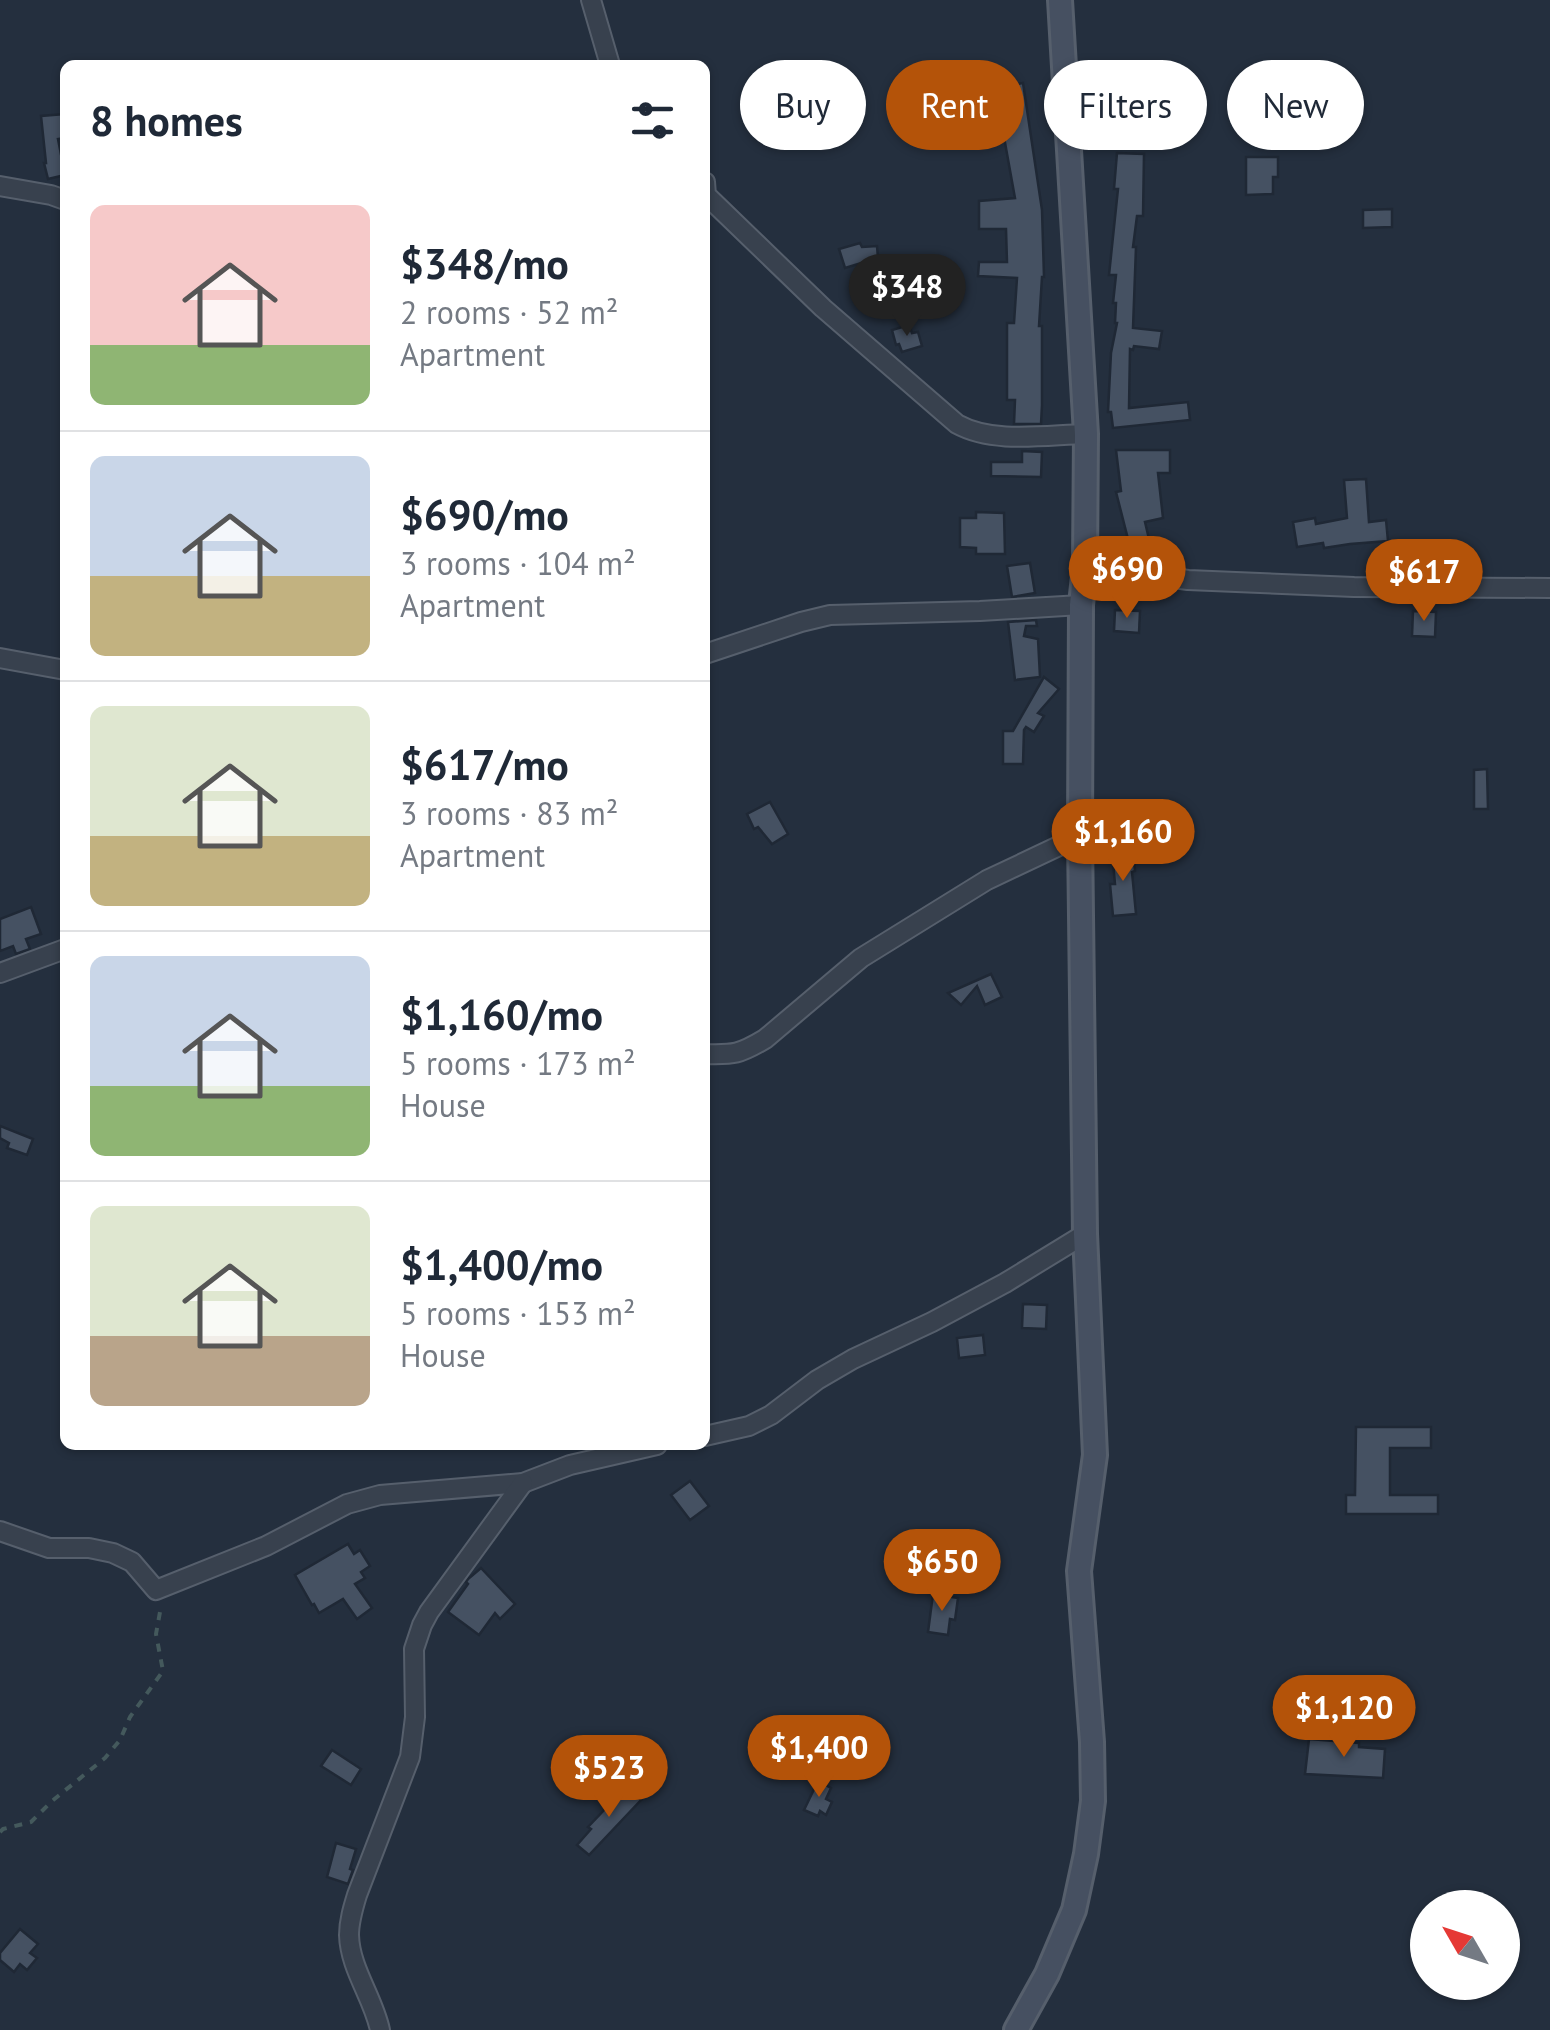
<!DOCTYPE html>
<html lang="en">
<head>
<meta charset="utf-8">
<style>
  body { margin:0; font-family:"PT Sans",sans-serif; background:#f2f2f3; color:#1f2937; height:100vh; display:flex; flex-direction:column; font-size:38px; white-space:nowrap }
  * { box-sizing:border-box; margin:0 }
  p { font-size:32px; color:#747a83 }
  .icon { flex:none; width:55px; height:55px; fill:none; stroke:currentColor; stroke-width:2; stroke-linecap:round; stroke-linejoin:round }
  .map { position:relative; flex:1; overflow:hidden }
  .drawer { position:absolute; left:60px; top:60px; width:650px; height:1390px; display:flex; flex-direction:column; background:#fff; border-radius:15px; box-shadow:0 2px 8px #0004 }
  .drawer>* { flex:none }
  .hud { position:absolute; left:740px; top:60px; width:660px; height:90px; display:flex; gap:20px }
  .needle { width:65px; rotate:309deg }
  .fabs { position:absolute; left:1410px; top:1890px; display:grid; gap:20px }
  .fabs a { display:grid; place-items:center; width:110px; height:110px; border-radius:50%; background:#fff; box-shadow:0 2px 8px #0004; font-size:50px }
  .price { position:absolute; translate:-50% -85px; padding:0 22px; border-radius:35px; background:#b45309; color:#fff; font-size:32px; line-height:65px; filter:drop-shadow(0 2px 5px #0008) }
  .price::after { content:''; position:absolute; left:50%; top:60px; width:30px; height:22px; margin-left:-15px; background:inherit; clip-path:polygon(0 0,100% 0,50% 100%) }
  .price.selected { background:#222; color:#fff }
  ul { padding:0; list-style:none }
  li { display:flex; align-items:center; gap:30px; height:250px; padding:0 30px }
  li+li { border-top:2px solid #e0e1e3 }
  li span { display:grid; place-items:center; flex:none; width:280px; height:200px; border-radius:15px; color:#555 }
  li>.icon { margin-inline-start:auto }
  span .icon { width:120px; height:120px; fill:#fffc; stroke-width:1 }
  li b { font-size:42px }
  h2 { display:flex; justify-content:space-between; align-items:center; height:120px; padding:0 30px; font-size:42px }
  .tag { padding:0 35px; border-radius:45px; background:#fff; box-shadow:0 2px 8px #0004; font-size:35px; line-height:90px }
  .tag.selected { background:#b45309; color:#fff }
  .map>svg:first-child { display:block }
  .building { fill:#455162; stroke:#1f2835; stroke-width:2.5 }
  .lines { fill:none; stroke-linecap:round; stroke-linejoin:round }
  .street-casing { stroke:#565f6c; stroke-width:22 }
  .secondary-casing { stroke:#565f6c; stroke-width:28 }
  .path { stroke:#44595c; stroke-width:4; stroke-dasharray:8 8; stroke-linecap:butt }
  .street { stroke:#38414e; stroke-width:18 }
  .secondary { stroke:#465061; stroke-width:22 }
</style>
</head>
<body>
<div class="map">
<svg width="1550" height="2030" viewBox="0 0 1550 2030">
  <rect width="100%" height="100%" fill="#242f3e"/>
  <g class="building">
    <path d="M 1023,83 L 1042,210 L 1044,277 L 1042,277 L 1039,326 L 1042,326 L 1042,405 L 1041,424 L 1014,424 L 1015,400 L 1007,400 L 1007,323 L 1014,323 L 1017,278 L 978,276 L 979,262 L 1007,262 L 1006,229 L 979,229 L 979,201 L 1015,198 L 1002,126 L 1006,125 L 1000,87 Z"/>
    <path d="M 65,114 L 65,138 L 58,139 L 65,175 L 48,179 L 44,163 L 46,163 L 41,116 Z"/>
    <path d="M 1117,153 L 1144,154 L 1143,216 L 1137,216 L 1133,247 L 1136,247 L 1133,328 L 1162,331 L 1159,349 L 1134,346 L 1133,350 L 1130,349 L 1129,408 L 1188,402 L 1190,420 L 1113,428 L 1111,412 L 1108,412 L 1111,353 L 1117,323 L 1115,323 L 1116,303 L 1113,303 L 1116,275 L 1109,275 L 1118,189 L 1114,189 Z"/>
    <path d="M 1246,157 L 1278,157 L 1278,177 L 1273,177 L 1273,194 L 1246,195 Z"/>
    <path d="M 1392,209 L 1392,227 L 1363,228 L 1363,210 Z"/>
    <path d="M 860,243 L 862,247 L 877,246 L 878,258 L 845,268 L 839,249 Z"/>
    <path d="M 909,325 L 912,333 L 918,332 L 922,346 L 902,352 L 899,344 L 896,345 L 892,330 Z"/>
    <path d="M 1116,450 L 1170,450 L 1170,473 L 1158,473 L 1163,518 L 1145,522 L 1149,539 L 1129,543 L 1116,492 L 1121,491 Z"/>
    <path d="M 1022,451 L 1042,452 L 1041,477 L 991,476 L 991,462 L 1022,462 Z"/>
    <path d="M 1366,479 L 1369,522 L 1386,520 L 1388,541 L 1350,544 L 1324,548 L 1323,543 L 1297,547 L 1293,522 L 1315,518 L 1316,524 L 1347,518 L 1344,480 Z"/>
    <path d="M 976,512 L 1004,513 L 1005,554 L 976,554 L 976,548 L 960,547 L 960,518 L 976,518 Z"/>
    <path d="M 1030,563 L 1035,593 L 1012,597 L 1007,566 Z"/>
    <path d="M 1115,610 L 1140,611 L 1139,633 L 1114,631 Z"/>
    <path d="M 1413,611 L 1436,612 L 1435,637 L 1412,636 Z"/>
    <path d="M 1036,620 L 1037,626 L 1026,626 L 1024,636 L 1038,639 L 1040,677 L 1015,680 L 1008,622 Z"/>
    <path d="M 1044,677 L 1059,689 L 1038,713 L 1044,716 L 1034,732 L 1026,727 L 1024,730 L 1023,764 L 1003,764 L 1003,731 L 1013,731 Z"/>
    <path d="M 1487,769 L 1488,809 L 1474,809 L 1474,770 Z"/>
    <path d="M 770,802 L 788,834 L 772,844 L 758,827 L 754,829 L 747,814 Z"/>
    <path d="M 1133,850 L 1135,871 L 1132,872 L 1136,914 L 1113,916 L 1110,884 L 1115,884 L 1112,851 Z"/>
    <path d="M 31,907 L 41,934 L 26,939 L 30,949 L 16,954 L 13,946 L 0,951 L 0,919 Z"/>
    <path d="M 991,974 L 1002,997 L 985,1005 L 977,986 L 961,1005 L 948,993 Z"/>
    <path d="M 0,1126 L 33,1139 L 27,1155 L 7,1148 L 9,1143 L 0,1138 Z"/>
    <path d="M 1023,1304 L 1047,1305 L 1046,1329 L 1022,1328 Z"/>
    <path d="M 983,1335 L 985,1355 L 959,1358 L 957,1338 Z"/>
    <path d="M 1356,1427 L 1431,1427 L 1431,1448 L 1390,1448 L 1390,1495 L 1438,1495 L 1438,1514 L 1346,1514 L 1346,1495 L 1355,1495 Z"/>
    <path d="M 690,1481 L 709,1506 L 690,1520 L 671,1495 Z"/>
    <path d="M 348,1544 L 354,1554 L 360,1550 L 370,1566 L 361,1572 L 365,1578 L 355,1584 L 372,1608 L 357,1619 L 343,1599 L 319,1613 L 314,1604 L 312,1605 L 295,1575 Z"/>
    <path d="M 481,1568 L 515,1604 L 500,1619 L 495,1613 L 479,1635 L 448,1612 L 468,1584 L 466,1582 L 468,1579 Z"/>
    <path d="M 933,1594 L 958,1598 L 955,1620 L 950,1619 L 948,1635 L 928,1632 Z"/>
    <path d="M 1309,1739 L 1359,1743 L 1359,1747 L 1385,1749 L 1383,1778 L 1305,1774 Z"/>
    <path d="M 332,1750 L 361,1769 L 351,1785 L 321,1766 Z"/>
    <path d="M 818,1781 L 831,1788 L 826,1799 L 832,1802 L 826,1815 L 820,1811 L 818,1816 L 804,1810 Z"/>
    <path d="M 627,1786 L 641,1800 L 589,1855 L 577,1845 L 591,1829 L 588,1827 Z"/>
    <path d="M 336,1843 L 356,1849 L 350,1869 L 353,1870 L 348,1884 L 327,1877 Z"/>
    <path d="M 20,1929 L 38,1944 L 30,1953 L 37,1958 L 27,1970 L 20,1964 L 14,1972 L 0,1960 L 0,1953 Z"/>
  </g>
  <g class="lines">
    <g class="street-casing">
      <g id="street">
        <path d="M 591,0 L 610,65"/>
        <path d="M 705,182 L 706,195 L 823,308 L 957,424 C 993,444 1045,435 1086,434"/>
        <path d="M 0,186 L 51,195 L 65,200"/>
        <path d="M 1085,566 L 1188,580 L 1354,587 L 1550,588"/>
        <path d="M 705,654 L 801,622 L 830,615 L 980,611 L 1081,605"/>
        <path d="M 0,658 L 65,670"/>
        <path d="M 0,973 L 65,949"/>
        <path d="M 705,1054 C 734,1055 740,1054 765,1039 L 861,958 L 987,880 L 1080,836"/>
        <path d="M 705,1436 L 749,1426 L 771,1415 L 817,1380 L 853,1359 L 932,1322 L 1005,1283 L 1085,1234"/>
        <path d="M 0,1531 L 49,1548 L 89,1548 L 113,1553 L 132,1562 L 156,1590 L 266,1546 L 347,1504 L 380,1495 L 523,1483 L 570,1465 L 657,1445"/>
        <path d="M 380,2030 C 373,1997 350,1969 349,1935 C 349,1921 353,1908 357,1895 L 410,1757 L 415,1717 L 414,1649 L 422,1625 L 429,1612 L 523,1483"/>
      </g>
    </g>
    <g class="secondary-casing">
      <path id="secondary" d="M 1016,2030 L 1047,1974 L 1074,1910 L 1086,1854 L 1093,1801 L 1092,1742 L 1079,1571 L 1095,1455 L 1085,1234 L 1080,836 L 1081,605 L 1085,566 L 1086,434 L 1060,0"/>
    </g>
    <path class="path" d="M 0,1832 L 3,1829 L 31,1822 L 52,1801 L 105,1758 L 120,1740 L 130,1717 L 163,1671 L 156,1634 L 160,1612 L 159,1605"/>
    <use href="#street" class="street"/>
    <use href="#secondary" class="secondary"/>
  </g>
</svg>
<div class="fabs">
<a><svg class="needle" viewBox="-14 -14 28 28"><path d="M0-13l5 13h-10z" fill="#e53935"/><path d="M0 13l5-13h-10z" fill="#747a83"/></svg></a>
</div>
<b class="price selected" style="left:907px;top:339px">$348</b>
<b class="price" style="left:1127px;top:621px">$690</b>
<b class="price" style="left:1424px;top:624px">$617</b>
<b class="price" style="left:1123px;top:884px">$1,160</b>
<b class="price" style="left:942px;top:1614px">$650</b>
<b class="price" style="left:1344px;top:1760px">$1,120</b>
<b class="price" style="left:819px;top:1800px">$1,400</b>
<b class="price" style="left:609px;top:1820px">$523</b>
<div class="hud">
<a class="tag">Buy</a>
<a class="tag selected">Rent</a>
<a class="tag">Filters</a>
<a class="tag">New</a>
</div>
<section class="drawer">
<h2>8 homes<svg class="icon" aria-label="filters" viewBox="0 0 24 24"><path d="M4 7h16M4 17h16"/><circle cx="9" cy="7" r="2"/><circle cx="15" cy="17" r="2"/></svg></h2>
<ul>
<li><span style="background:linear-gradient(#f6c9c9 70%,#8fb573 0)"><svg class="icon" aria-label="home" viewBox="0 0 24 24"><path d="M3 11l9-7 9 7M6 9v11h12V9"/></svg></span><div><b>$348/mo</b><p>2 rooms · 52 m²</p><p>Apartment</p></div></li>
<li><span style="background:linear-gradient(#c9d6e8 60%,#c2b280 0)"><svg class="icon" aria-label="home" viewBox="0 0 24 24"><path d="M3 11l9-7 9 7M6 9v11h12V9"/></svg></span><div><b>$690/mo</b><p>3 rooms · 104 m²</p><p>Apartment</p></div></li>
<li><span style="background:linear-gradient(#dfe7d0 65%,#c2b280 0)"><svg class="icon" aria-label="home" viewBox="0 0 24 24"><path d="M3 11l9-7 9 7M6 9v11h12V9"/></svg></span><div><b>$617/mo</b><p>3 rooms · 83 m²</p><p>Apartment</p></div></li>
<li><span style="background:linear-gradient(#c9d6e8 65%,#8fb573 0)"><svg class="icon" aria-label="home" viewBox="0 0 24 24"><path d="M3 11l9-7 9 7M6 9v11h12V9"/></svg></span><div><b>$1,160/mo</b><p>5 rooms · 173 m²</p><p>House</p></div></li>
<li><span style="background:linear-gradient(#dfe7d0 65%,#b9a48a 0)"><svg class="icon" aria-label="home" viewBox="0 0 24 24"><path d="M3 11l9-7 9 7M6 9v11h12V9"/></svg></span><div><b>$1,400/mo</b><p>5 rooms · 153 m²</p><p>House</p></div></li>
</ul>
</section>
</div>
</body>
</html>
